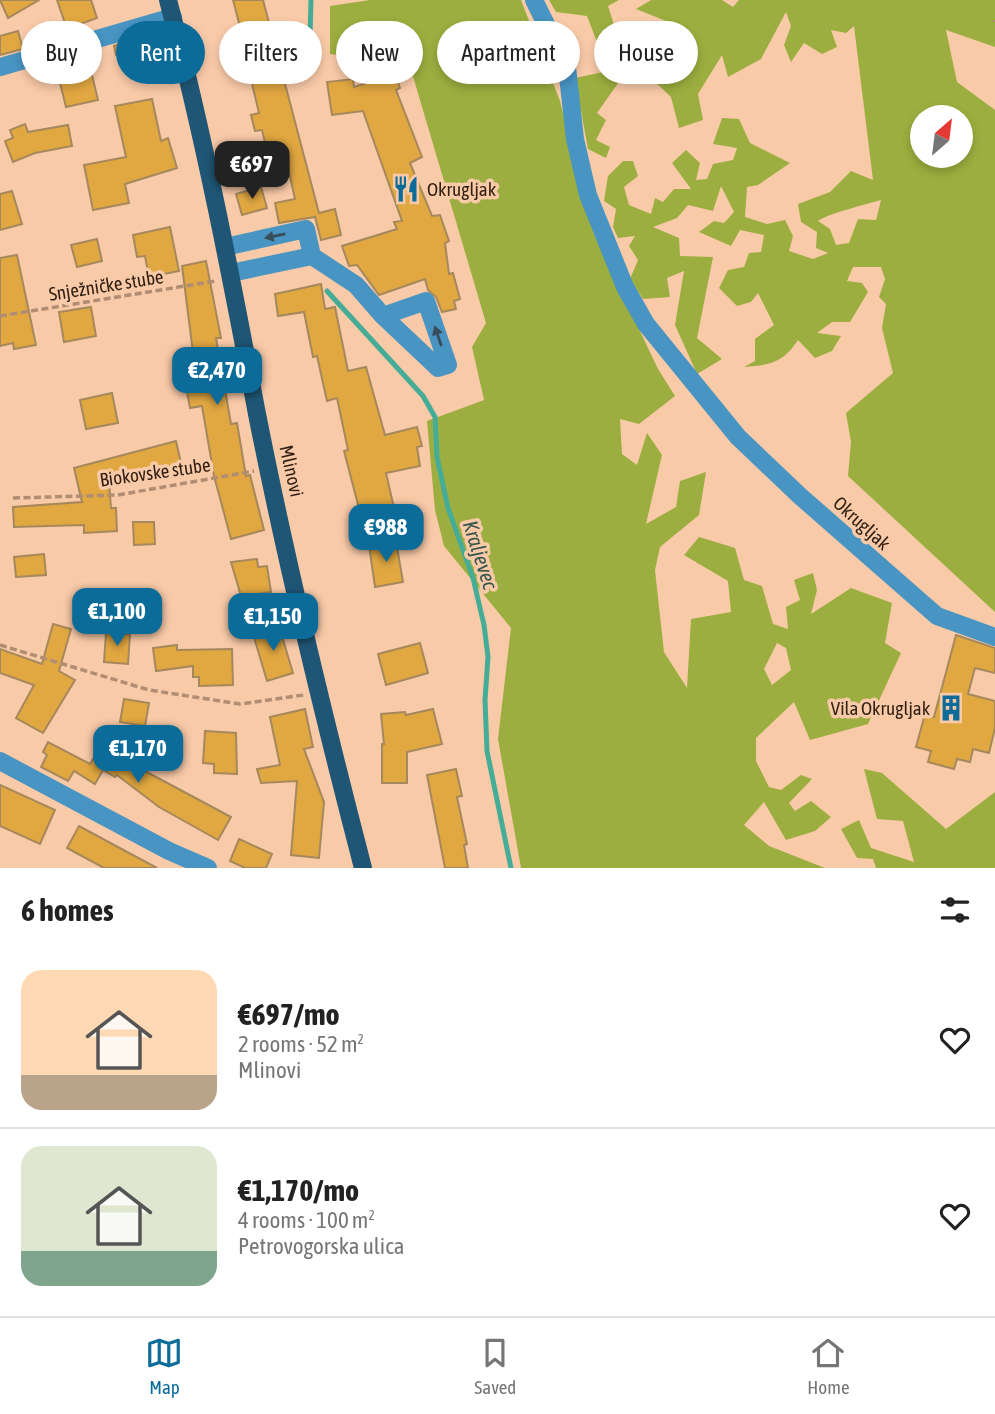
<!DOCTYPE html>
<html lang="en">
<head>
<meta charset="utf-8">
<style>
  body { margin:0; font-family:"Asap Condensed",sans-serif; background:#f6f6f6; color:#222; height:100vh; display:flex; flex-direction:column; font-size:26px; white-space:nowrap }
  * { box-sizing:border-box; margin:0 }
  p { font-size:23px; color:#767676 }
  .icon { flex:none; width:38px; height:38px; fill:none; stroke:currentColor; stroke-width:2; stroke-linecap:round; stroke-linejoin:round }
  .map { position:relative; height:868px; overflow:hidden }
  .sheet { display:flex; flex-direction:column; background:#fff; flex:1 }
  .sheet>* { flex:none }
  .hud { position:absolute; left:21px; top:21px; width:954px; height:63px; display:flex; gap:14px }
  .needle { width:46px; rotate:28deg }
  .controls { position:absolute; left:910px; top:105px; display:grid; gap:14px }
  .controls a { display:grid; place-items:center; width:63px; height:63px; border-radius:50%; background:#fff; box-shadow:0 4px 10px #0003; font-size:35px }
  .price { position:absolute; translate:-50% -60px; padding:0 16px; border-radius:14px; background:#0b6c9a; color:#fff; font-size:23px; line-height:46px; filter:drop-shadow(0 2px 4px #0008) }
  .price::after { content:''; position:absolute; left:50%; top:42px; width:21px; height:16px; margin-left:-10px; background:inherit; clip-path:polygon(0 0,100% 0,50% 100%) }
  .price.active { background:#222; color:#fff }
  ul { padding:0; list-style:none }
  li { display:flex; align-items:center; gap:21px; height:175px; padding:0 21px }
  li+li { border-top:2px solid #e0e0e0 }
  li span { display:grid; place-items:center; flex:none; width:196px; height:140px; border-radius:21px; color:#555 }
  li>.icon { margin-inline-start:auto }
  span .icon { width:84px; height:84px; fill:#fffc; stroke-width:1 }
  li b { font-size:30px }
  h2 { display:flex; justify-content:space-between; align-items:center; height:84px; padding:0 21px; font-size:30px }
  .tag { padding:0 24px; border-radius:32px; background:#fff; box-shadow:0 4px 10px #0003; font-size:24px; line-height:63px }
  .tag.active { background:#0b6c9a; color:#fff }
  .dock { display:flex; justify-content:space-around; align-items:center; height:98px; border-top:2px solid #e0e0e0; background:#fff; font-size:19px; color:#767676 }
  .dock a { display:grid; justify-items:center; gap:4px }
  .dock .active { color:#0b6c9a }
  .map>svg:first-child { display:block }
  .green { fill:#9cae3f; fill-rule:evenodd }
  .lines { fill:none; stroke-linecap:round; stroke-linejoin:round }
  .stream { stroke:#44ac97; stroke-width:5 }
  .building { fill:#e1a741; stroke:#a5885c; stroke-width:2 }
  .path { stroke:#b18d73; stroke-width:3.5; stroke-dasharray:7 3.5; stroke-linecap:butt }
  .minor { stroke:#4894c2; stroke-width:18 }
  .major { stroke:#1f5675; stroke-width:18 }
  .oneway { fill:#394d58 }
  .labels { text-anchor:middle; stroke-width:7; stroke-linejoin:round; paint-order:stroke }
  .poi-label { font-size:19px; fill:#2f1e11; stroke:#f9caa8; text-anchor:start }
  .street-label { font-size:19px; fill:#2f1e11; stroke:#f9caa8 }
  .water-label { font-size:21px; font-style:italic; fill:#35554d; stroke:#f9caa8 }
</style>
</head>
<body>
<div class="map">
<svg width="995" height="868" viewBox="0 0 995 868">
  <rect width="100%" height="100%" fill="#f9caa8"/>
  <g class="green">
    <path d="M 370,0 L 521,0 L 560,101 L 594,234 L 658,369 L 675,396 L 639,424 L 620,419 L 622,454 L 637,465 L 647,433 L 662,455 L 646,524 L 676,507 L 680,481 L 706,472 L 699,515 L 660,547 L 655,570 L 664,652 L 687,688 L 691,619 L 731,612 L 728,581 L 684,555 L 699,537 L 735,548 L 744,580 L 762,586 L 773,624 L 788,629 L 786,607 L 800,600 L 794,580 L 813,573 L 817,590 L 811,614 L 851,588 L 892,603 L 885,643 L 901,653 L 868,724 L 810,740 L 794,702 L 756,738 L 756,761 L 769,787 L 781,790 L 801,775 L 812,779 L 789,803 L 795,811 L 811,801 L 831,817 L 815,831 L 786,840 L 764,802 L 744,825 L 769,846 L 825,868 L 521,868 L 498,739 L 511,628 L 444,546 L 435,510 L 427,421 L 484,400 L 472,347 L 486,323 L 409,63 L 330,54 L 330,6 ZM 777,643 L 786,648 L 791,670 L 772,685 L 764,669 Z"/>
    <path d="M 549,0 L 619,0 L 608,6 L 628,69 L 597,113 L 606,120 L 596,140 L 610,147 L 606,158 L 588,149 L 575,78 L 608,71 L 587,16 L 556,12 Z"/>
    <path d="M 651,0 L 722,0 L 733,7 L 739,0 L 995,0 L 995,47 L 946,30 L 957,82 L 995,110 L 995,612 L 848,476 L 851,442 L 846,413 L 893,373 L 882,328 L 886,304 L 879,297 L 885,279 L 881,267 L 853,267 L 847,281 L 862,283 L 868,292 L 850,322 L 832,322 L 817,333 L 841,336 L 832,351 L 815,358 L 798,340 C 783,363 770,365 744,367 L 755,361 L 755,339 L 774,325 L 758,293 L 751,302 L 737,306 L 719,288 L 728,270 L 744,267 L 749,253 L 761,252 L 764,235 L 740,230 L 731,246 L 699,232 L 714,221 L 724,223 L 734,212 L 721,186 L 713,211 L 688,205 L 677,218 L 653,227 L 679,238 L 680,256 L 713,257 L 697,338 L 722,359 L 697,374 L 675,325 L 684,271 L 667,278 L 670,297 L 643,299 L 630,279 L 638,260 L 629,246 L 635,236 L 618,238 L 613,227 L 616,209 L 604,201 L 608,176 L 623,161 L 633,161 L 638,176 L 624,187 L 629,205 L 651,214 L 655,198 L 663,202 L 674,189 L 691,189 L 672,163 L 686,150 L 700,163 L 696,180 L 707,179 L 713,164 L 733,160 L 737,148 L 713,144 L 722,118 L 739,119 L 750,143 L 790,163 L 758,185 L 747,187 L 745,217 L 767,224 L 785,220 L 793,236 L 789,251 L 813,259 L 828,253 L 816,248 L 817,232 L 801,222 L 798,204 L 830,192 L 851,171 L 873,180 L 854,26 L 846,33 L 831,30 L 837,47 L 822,54 L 804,43 L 791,62 L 784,45 L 791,26 L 786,12 L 761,59 L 728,77 L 722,55 L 698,94 L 703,120 L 679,128 L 671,97 L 651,78 L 661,67 L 654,54 L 666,56 L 681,27 L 636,9 ZM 922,117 L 961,117 L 961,156 L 922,156 ZM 881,200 L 876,220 L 858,219 L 849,243 L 836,245 L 830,229 L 818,221 C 827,214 867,204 881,200 Z"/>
    <path d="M 864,769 L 882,773 L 946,829 L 995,792 L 995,868 L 876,868 L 873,859 L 857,858 L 841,829 L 859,820 L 871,848 L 914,862 L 903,821 L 877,819 Z"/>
  </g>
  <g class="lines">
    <g class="stream">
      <path d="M 309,74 L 311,0"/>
      <path d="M 327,291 L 423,396 L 435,417 L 437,457 L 448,508 L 473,578 L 484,625 L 488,657 L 485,700 L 487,751 L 511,868"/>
    </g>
  </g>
  <g class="building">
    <path d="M 0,0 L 39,0 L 8,18 Z"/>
    <path d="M 57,0 L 91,0 L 97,18 L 67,29 Z"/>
    <path d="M 233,0 L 263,0 L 319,213 L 335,209 L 341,235 L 321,240 L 315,217 L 279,223 L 275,203 L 295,199 L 289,172 L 273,176 L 262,130 L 255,131 L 251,115 L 259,113 L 249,71 L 260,68 L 253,40 L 244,42 Z"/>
    <path d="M 18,31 L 23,49 L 0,55 L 0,36 Z"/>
    <path d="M 148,36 L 151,46 L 116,55 L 114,46 Z"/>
    <path d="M 395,74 L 400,88 L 396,90 L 422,157 L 410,163 L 432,216 L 440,215 L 449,241 L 445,243 L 449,274 L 453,273 L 460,299 L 454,301 L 456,309 L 442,312 L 436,297 L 428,290 L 425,279 L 379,295 L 357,265 L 349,266 L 342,246 L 397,229 L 394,222 L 402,221 L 363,111 L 332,115 L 327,82 L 353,79 L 354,87 Z"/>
    <path d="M 92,75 L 98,100 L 66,107 L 60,83 Z"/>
    <path d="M 152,99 L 161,141 L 168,138 L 177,168 L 125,184 L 129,203 L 93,210 L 84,165 L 126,157 L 115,106 Z"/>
    <path d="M 25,124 L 28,132 L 68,125 L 72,146 L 35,153 L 13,162 L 5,141 L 13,138 L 10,130 Z"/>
    <path d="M 261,187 L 267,208 L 242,215 L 236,194 Z"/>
    <path d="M 12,191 L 22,224 L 0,230 L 0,194 Z"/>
    <path d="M 170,227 L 179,271 L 149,277 L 145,256 L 137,257 L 133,235 Z"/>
    <path d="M 97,239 L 102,261 L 77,267 L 71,245 Z"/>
    <path d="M 17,255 L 36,345 L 14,349 L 13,343 L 0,346 L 0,258 Z"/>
    <path d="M 206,261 L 221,338 L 216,338 L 231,424 L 237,423 L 246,476 L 250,475 L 264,530 L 231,539 L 214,476 L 202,406 L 190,408 L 183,370 L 195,368 L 182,266 Z"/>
    <path d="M 321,284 L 325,309 L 335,307 L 348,371 L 366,367 L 385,435 L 417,427 L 422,446 L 417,447 L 420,466 L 386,473 L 394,508 L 361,516 L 344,451 L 348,450 L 337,398 L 327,401 L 317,356 L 313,357 L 304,312 L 278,316 L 275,294 Z"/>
    <path d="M 91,307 L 96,336 L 64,342 L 59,312 Z"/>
    <path d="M 112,393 L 118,423 L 86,429 L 80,400 Z"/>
    <path d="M 176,441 L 183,472 L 109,481 L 111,508 L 116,508 L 117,531 L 84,533 L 84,525 L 14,527 L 13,507 L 82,502 L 74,468 Z"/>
    <path d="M 133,522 L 154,522 L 155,544 L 134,545 Z"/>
    <path d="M 396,541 L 403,582 L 375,587 L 369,545 Z"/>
    <path d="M 44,554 L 46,575 L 16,577 L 14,557 Z"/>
    <path d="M 257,559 L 258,567 L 267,566 L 271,592 L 241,596 L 231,562 Z"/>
    <path d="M 53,624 L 71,629 L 59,671 L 75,680 L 43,733 L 16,718 L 34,685 L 0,673 L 0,649 L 42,664 Z"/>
    <path d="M 279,626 L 293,673 L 267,681 L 253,634 Z"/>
    <path d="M 106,633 L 130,634 L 128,664 L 104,662 Z"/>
    <path d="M 956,635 L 995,648 L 995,673 L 975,668 L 968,694 L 995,701 L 995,728 L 989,753 L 973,749 L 970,762 L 957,759 L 954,769 L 928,762 L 931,751 L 916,747 L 925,714 L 934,717 Z"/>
    <path d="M 420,643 L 428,673 L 386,685 L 378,654 Z"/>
    <path d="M 177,645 L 177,650 L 232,649 L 233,685 L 199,686 L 199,677 L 193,677 L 193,666 L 156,671 L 153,648 Z"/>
    <path d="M 124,699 L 149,703 L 145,726 L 120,722 Z"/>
    <path d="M 305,709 L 313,747 L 304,749 L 324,802 L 319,858 L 291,855 L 297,781 L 261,783 L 257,769 L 280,765 L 270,717 Z"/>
    <path d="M 433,709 L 442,744 L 407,752 L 407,783 L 382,783 L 382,744 L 384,744 L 381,714 L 405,712 L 406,715 Z"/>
    <path d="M 205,731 L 236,733 L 237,774 L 214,773 L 214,764 L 203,763 Z"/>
    <path d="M 104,741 L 152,770 L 143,770 L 231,817 L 218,840 L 159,807 L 117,775 L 115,777 L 103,770 L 95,784 L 74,771 L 68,781 L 41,767 L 47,755 L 43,752 L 48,742 L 90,764 Z"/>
    <path d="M 456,769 L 462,796 L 457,797 L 467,844 L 464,845 L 468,868 L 445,868 L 427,775 Z"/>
    <path d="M 0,785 L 55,810 L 40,844 L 0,826 Z"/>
    <path d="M 79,826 L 103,839 L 157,868 L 104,868 L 67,848 Z"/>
    <path d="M 239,839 L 272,854 L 266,868 L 245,868 L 230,861 Z"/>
  </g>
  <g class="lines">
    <g class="path">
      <path d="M 995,22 L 995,20"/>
      <path d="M 0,316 L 216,281"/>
      <path d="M 13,498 L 118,495 L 254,471"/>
      <path d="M 0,645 L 149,690 L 240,704 L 304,695"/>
    </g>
    <g class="minor">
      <path d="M 534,0 L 567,67 L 575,139 L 588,195 L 625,287 L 646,324 L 738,437 L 800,496 L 937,616 L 995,637"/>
      <path d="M 0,67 L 173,17"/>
      <path d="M 225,247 L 306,229 L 312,256 L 231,273"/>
      <path d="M 312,256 L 356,285 L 383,316 L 438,368 L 448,365 L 426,301 L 383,316"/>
      <path d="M 0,761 L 169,851 L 208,868"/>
    </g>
    <path class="major" d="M 168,0 C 204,136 231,276 257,414 C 287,566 324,718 363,868"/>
  </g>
  <defs><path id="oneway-solid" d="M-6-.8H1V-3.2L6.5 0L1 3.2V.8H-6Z" transform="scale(1.75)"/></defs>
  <g class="oneway">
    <use href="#oneway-solid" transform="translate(275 236) rotate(168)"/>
    <use href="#oneway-solid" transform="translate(438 336) rotate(-109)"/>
  </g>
  <defs>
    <g id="restaurant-bare" transform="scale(2.1)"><path d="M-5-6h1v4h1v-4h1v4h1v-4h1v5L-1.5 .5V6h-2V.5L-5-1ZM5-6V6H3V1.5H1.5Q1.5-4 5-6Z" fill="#0b6c9a" stroke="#f9caa8" stroke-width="2.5" paint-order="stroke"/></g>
    <g id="building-bare" transform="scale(2.1)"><path d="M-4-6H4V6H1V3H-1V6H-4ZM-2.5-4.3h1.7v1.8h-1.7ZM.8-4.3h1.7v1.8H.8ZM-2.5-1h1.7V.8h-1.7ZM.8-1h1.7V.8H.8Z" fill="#0b6c9a" stroke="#f9caa8" stroke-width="2.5" paint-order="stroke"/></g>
  </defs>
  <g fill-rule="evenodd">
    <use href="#restaurant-bare" x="406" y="189"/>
    <use href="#building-bare" x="951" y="708"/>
  </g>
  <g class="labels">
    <g class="poi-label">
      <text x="427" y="196">Okrugljak</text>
      <text x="930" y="715" text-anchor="end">Vila Okrugljak</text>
    </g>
    <g class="street-label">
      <text transform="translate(106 285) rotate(-9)" y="7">Snježničke stube</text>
      <text transform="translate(292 471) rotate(77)" y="7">Mlinovi</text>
      <text transform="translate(155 472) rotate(-8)" y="7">Biokovske stube</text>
      <text transform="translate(862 523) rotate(42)" y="7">Okrugljak</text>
    </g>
    <g class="water-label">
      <text transform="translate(480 555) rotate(72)" y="7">Kraljevec</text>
    </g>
  </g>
</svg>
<div class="controls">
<a><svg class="needle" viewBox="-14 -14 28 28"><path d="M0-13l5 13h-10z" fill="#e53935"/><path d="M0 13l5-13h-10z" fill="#767676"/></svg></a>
</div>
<b class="price active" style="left:252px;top:201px">€697</b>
<b class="price" style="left:217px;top:407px">€2,470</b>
<b class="price" style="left:386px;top:564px">€988</b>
<b class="price" style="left:117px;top:648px">€1,100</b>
<b class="price" style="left:273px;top:653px">€1,150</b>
<b class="price" style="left:138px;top:785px">€1,170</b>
<div class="hud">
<a class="tag">Buy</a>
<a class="tag active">Rent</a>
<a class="tag">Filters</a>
<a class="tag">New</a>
<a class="tag">Apartment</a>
<a class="tag">House</a>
</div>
</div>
<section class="sheet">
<h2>6 homes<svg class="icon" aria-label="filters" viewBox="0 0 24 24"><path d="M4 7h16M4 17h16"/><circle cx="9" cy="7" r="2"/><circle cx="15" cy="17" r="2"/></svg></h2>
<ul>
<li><span style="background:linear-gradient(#ffd9b3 75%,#b9a48a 0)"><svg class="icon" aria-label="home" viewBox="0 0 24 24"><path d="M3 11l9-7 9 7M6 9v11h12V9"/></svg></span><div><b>€697/mo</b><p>2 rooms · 52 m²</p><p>Mlinovi</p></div><svg class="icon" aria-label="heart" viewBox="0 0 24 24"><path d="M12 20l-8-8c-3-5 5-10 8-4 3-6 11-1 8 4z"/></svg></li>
<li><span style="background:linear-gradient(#dfe7d0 75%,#7fa58c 0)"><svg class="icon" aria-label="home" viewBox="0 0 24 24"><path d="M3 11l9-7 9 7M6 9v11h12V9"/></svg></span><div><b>€1,170/mo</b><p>4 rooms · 100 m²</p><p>Petrovogorska ulica</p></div><svg class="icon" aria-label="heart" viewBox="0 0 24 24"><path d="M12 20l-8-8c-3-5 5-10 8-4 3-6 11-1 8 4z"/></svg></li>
</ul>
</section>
<nav class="dock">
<a class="active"><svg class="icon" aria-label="map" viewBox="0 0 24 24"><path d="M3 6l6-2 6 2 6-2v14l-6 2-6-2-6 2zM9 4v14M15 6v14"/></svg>Map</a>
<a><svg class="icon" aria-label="saved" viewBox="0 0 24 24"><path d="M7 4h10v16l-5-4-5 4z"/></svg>Saved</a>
<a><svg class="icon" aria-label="home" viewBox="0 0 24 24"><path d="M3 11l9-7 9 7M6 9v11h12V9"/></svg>Home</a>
</nav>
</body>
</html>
